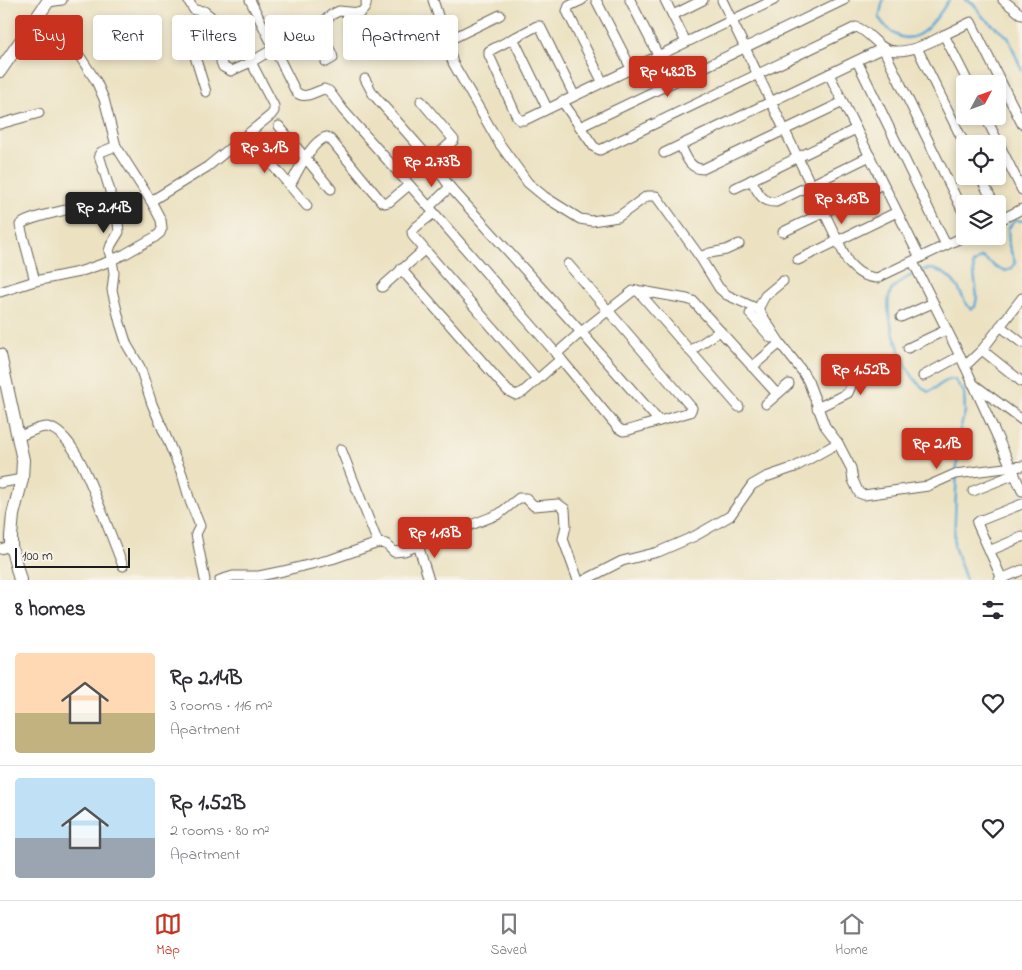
<!DOCTYPE html>
<html lang="en">
<head>
<meta charset="utf-8">
<style>
  body { margin:0; font-family:"Indie Flower",sans-serif; background:#f7f7f7; color:#2b2b33; height:100vh; display:flex; flex-direction:column; font-size:19px; white-space:nowrap }
  * { box-sizing:border-box; margin:0 }
  p { font-size:16px; color:#7c7c81 }
  .icon { flex:none; width:28px; height:28px; fill:none; stroke:currentColor; stroke-width:2; stroke-linecap:round; stroke-linejoin:round }
  .map { position:relative; height:580px; overflow:hidden }
  .details { display:flex; flex-direction:column; background:#fff; flex:1 }
  .details>* { flex:none }
  .top-card { position:absolute; left:15px; top:15px; width:500px; height:45px; display:flex; gap:10px }
  .needle { width:32px; rotate:49deg }
  .tools { position:absolute; left:956px; top:75px; display:grid; gap:10px }
  .tools a { display:grid; place-items:center; width:50px; height:50px; border-radius:5px; background:#fff; box-shadow:0 2px 8px #0003; font-size:25px }
  .scale { position:absolute; left:15px; bottom:12px; width:115px; box-sizing:border-box; padding-left:5px; border:2px solid #1c1c1c; border-top:0; font-size:14px; line-height:18px; white-space:nowrap; color:#1c1c1c; -webkit-text-stroke:4px #f7f3e8; paint-order:stroke }
  .price { position:absolute; translate:-50% -42px; padding:0 11px; border-radius:5px; background:#c8321e; color:#fff; font-size:16px; line-height:32px; filter:drop-shadow(0 1px 2px #0008) }
  .price::after { content:''; position:absolute; left:50%; top:30px; width:15px; height:11px; margin-left:-8px; background:inherit; clip-path:polygon(0 0,100% 0,50% 100%) }
  .price.active { background:#222; color:#fff }
  ul { padding:0; list-style:none }
  li { display:flex; align-items:center; gap:15px; height:125px; padding:0 15px }
  li+li { border-top:1px solid #e1e1e2 }
  li span { display:grid; place-items:center; flex:none; width:140px; height:100px; border-radius:5px; color:#555 }
  li>.icon { margin-inline-start:auto }
  span .icon { width:60px; height:60px; fill:#fffc; stroke-width:1 }
  li b { font-size:21px }
  h2 { display:flex; justify-content:space-between; align-items:center; height:60px; padding:0 15px; font-size:21px }
  .tag { padding:0 18px; border-radius:5px; background:#fff; box-shadow:0 2px 8px #0003; font-size:18px; line-height:45px }
  .tag.active { background:#c8321e; color:#fff }
  .menu { display:flex; justify-content:space-around; align-items:center; height:70px; border-top:1px solid #e1e1e2; background:#fff; font-size:14px; color:#7c7c81 }
  .menu a { display:grid; justify-items:center; gap:2px }
  .menu .active { color:#c8321e }
  .map>svg:first-child { display:block }
  .lines { fill:none; stroke-linecap:round; stroke-linejoin:round }
  .stream { stroke:#5ba9d5; stroke-width:2.5 }
  .street-casing { stroke:#656156; stroke-width:11 }
  .secondary-casing { stroke:#656156; stroke-width:14 }
  .street { stroke:#fff; stroke-width:9 }
  .secondary { stroke:#fff; stroke-width:12 }
</style>
</head>
<body>
<div class="map">
<svg width="1022" height="580" viewBox="0 0 1022 580">
  <rect width="100%" height="100%" fill="#f7f3e8"/>
  <filter id="ink" filterUnits="userSpaceOnUse"><feTurbulence type="fractalNoise" baseFrequency=".02" numOctaves="2"/><feDisplacementMap in="SourceGraphic" scale="10" xChannelSelector="R" yChannelSelector="G"/><feConvolveMatrix kernelMatrix="1 2 1 2 8 2 1 2 1" color-interpolation-filters="sRGB"/></filter>
  <filter id="wash" filterUnits="userSpaceOnUse"><feTurbulence type="fractalNoise" baseFrequency=".0096" numOctaves="4" result="noise"/><feDisplacementMap in="SourceGraphic" scale="20" xChannelSelector="R" yChannelSelector="G"/><feGaussianBlur stdDeviation="1.12" result="paint"/><feColorMatrix in="noise" values="0 0 0 0 0 0 0 0 0 0 0 0 0 0 0 0 0 1.4 0 .05"/><feComposite in="paint" operator="in"/></filter>
  <g filter="url(#wash)">
    <rect width="100%" height="100%" fill="#ece2c2"/>
    <g class="lines">
      <g class="stream">
        <path d="M 883,0 L 879,18 C 907,58 930,30 948,1 L 950,0"/>
        <path d="M 965,0 L 973,3 L 983,17 L 1008,37 L 1022,71"/>
        <path d="M 921,271 C 934,265 948,274 956,285 C 962,292 963,303 971,309 L 975,307 L 977,297 L 973,264 L 982,257 L 997,268 L 1006,271 L 1012,268 L 1015,262 L 1009,246 L 1008,229 L 1015,220 L 1022,221"/>
        <path d="M 916,273 C 908,277 896,283 891,291 C 881,311 903,366 917,382 C 920,386 925,389 928,392 C 938,388 944,379 954,379 L 964,392 L 965,412 L 958,437 L 954,546 L 966,580"/>
      </g>
    </g>
  </g>
  <g filter="url(#ink)">
    <g class="lines">
      <g class="street-casing">
        <g id="street">
          <path d="M 188,0 L 194,10 L 204,11 L 210,16 L 224,47 L 221,62 L 223,67 L 231,71 L 251,62"/>
          <path d="M 250,0 L 296,92 C 304,100 314,92 324,89 L 329,91 L 343,110 L 429,207 L 561,359 L 618,428 L 623,431 L 629,430 L 690,412 L 692,408 L 568,264"/>
          <path d="M 433,0 L 453,63 L 499,143 L 528,183 L 545,197 L 580,219 L 592,221 L 618,217 L 647,196 L 656,196 L 700,257 L 719,288 L 727,295 L 758,309 L 780,343 L 802,371 L 808,381 L 825,426 L 838,443 L 795,467 L 766,477 L 752,485 L 730,516 L 695,536 L 658,552 L 622,561 L 585,580"/>
          <path d="M 582,0 L 569,6 L 567,11 L 602,81"/>
          <path d="M 596,0 L 631,68"/>
          <path d="M 630,0 L 658,55"/>
          <path d="M 665,0 L 686,42"/>
          <path d="M 722,0 L 848,262 C 857,272 864,277 877,278 L 965,236"/>
          <path d="M 1003,0 L 1022,15"/>
          <path d="M 48,2 L 62,0"/>
          <path d="M 673,15 L 703,0"/>
          <path d="M 318,28 L 332,54 L 333,58 L 326,62"/>
          <path d="M 944,35 L 971,22 L 1022,124"/>
          <path d="M 513,38 L 547,108"/>
          <path d="M 447,41 L 500,15"/>
          <path d="M 917,48 L 965,145"/>
          <path d="M 857,61 L 946,245"/>
          <path d="M 829,74 L 920,258"/>
          <path d="M 365,79 L 373,94 L 431,160 L 450,187 L 581,332 L 659,421"/>
          <path d="M 206,92 L 188,34 L 210,16"/>
          <path d="M 574,95 L 540,26 L 537,26 L 489,51 L 489,55 L 517,117 L 520,120 L 525,120 L 774,0"/>
          <path d="M 421,101 L 454,140 L 431,160"/>
          <path d="M 562,101 L 594,147 L 600,150 L 856,27 C 865,29 873,40 881,46 C 898,59 928,44 944,35 L 969,84"/>
          <path d="M 985,116 L 1022,190"/>
          <path d="M 0,124 L 39,113"/>
          <path d="M 279,126 L 331,189"/>
          <path d="M 580,127 L 844,0"/>
          <path d="M 681,146 C 686,157 690,169 703,169 L 843,102"/>
          <path d="M 258,148 L 307,206"/>
          <path d="M 664,153 L 883,48 L 965,216"/>
          <path d="M 980,176 L 994,204"/>
          <path d="M 751,180 C 758,191 761,203 776,202 L 870,156"/>
          <path d="M 290,186 C 297,172 312,140 327,137 L 331,140 L 381,201 L 385,203 L 389,202 L 409,185"/>
          <path d="M 735,188 L 856,129"/>
          <path d="M 107,200 L 116,214 L 118,222 L 119,232 L 111,245 L 109,251 L 112,260 L 114,273 L 112,290 L 120,323 L 127,345 L 140,367 L 152,404 L 182,474 L 190,501 L 200,526 L 196,534 L 205,580"/>
          <path d="M 151,201 L 207,167 L 271,115 L 274,111 L 274,106 L 251,62 L 275,48 L 305,37 L 331,15 L 339,11 L 360,13 C 365,9 367,6 366,0"/>
          <path d="M 429,207 L 450,187"/>
          <path d="M 434,213 L 416,227 L 412,232 L 413,236 L 537,379"/>
          <path d="M 998,221 L 1022,209"/>
          <path d="M 783,232 L 883,184"/>
          <path d="M 700,257 L 710,253 L 726,250 L 739,244"/>
          <path d="M 798,260 L 897,212"/>
          <path d="M 913,262 L 965,366 L 1022,491"/>
          <path d="M 401,269 L 508,391 L 516,395 L 523,392 L 561,359"/>
          <path d="M 35,281 L 20,225 C 30,215 90,206 107,200 L 110,195 L 110,191 L 99,155 L 101,152 L 116,146"/>
          <path d="M 382,287 L 424,250"/>
          <path d="M 637,290 L 739,407"/>
          <path d="M 0,292 L 35,281 L 79,272 L 105,263 L 125,254 L 155,237 L 160,233 L 162,228 L 161,220 L 151,201 L 116,146 L 104,99 L 96,81 L 73,46 L 36,18"/>
          <path d="M 758,309 L 765,296 L 783,281"/>
          <path d="M 750,314 L 771,338"/>
          <path d="M 901,317 L 933,303"/>
          <path d="M 1000,326 L 1022,343"/>
          <path d="M 908,348 L 946,330"/>
          <path d="M 982,350 L 1022,382"/>
          <path d="M 690,351 L 720,331"/>
          <path d="M 556,354 L 581,332 L 633,291 L 642,291 L 687,299 L 693,301 L 777,394"/>
          <path d="M 965,366 L 982,350 L 1022,298"/>
          <path d="M 752,367 L 780,343"/>
          <path d="M 923,376 L 960,356"/>
          <path d="M 972,383 L 1022,420"/>
          <path d="M 766,404 L 789,384"/>
          <path d="M 817,408 L 848,393 L 851,386 L 836,361"/>
          <path d="M 18,437 C 26,434 39,426 47,427 C 74,432 93,490 102,512 C 109,530 116,548 123,566"/>
          <path d="M 838,443 L 851,468 L 853,480 L 859,493 L 864,495 L 928,486 L 955,474 L 1022,466"/>
          <path d="M 341,449 L 378,543"/>
          <path d="M 0,483 L 22,479"/>
          <path d="M 973,491 L 1015,474"/>
          <path d="M 418,545 L 429,580"/>
          <path d="M 0,549 L 11,546"/>
          <path d="M 989,551 L 1022,537"/>
          <path d="M 1002,579 L 977,523 L 979,521 L 1022,504"/>
          <path d="M 220,580 L 233,576 L 259,576 L 283,571 L 332,559 L 378,543 L 386,544 L 394,552 L 404,551 L 499,514 L 519,498 L 526,498 L 534,506 L 558,504 L 565,509 L 566,526 L 563,539 L 578,580"/>
          <path d="M 999,580 L 1022,570"/>
        </g>
      </g>
      <g class="secondary-casing">
        <g id="secondary">
          <path d="M 0,71 L 49,0"/>
          <path d="M 0,355 L 23,460 L 22,479 L 13,515 L 11,536 L 11,546 L 20,580"/>
        </g>
      </g>
      <use href="#street" class="street"/>
      <use href="#secondary" class="secondary"/>
    </g>
  </g>
</svg>
<div class="tools">
<a><svg class="needle" viewBox="-14 -14 28 28"><path d="M0-13l5 13h-10z" fill="#e53935"/><path d="M0 13l5-13h-10z" fill="#7c7c81"/></svg></a>
<a><svg class="icon" aria-label="locate" viewBox="0 0 24 24"><circle cx="12" cy="12" r="6"/><path d="M12 2v4M12 18v4M2 12h4M18 12h4"/></svg></a>
<a><svg class="icon" aria-label="layers" viewBox="0 0 24 24"><path d="M12 4l9 5-9 5-9-5zM3 14l9 5 9-5"/></svg></a>
</div>
<div class="scale">100 m</div>
<b class="price" style="left:668px;top:98px">Rp 4.82B</b>
<b class="price" style="left:265px;top:174px">Rp 3.1B</b>
<b class="price" style="left:432px;top:188px">Rp 2.73B</b>
<b class="price" style="left:842px;top:225px">Rp 3.13B</b>
<b class="price active" style="left:104px;top:234px">Rp 2.14B</b>
<b class="price" style="left:861px;top:396px">Rp 1.52B</b>
<b class="price" style="left:937px;top:470px">Rp 2.1B</b>
<b class="price" style="left:435px;top:559px">Rp 1.13B</b>
<div class="top-card">
<a class="tag active">Buy</a>
<a class="tag">Rent</a>
<a class="tag">Filters</a>
<a class="tag">New</a>
<a class="tag">Apartment</a>
</div>
</div>
<section class="details">
<h2>8 homes<svg class="icon" aria-label="filters" viewBox="0 0 24 24"><path d="M4 7h16M4 17h16"/><circle cx="9" cy="7" r="2"/><circle cx="15" cy="17" r="2"/></svg></h2>
<ul>
<li><span style="background:linear-gradient(#ffd9b3 60%,#c2b280 0)"><svg class="icon" aria-label="home" viewBox="0 0 24 24"><path d="M3 11l9-7 9 7M6 9v11h12V9"/></svg></span><div><b>Rp 2.14B</b><p>3 rooms · 116 m²</p><p>Apartment</p></div><svg class="icon" aria-label="heart" viewBox="0 0 24 24"><path d="M12 20l-8-8c-3-5 5-10 8-4 3-6 11-1 8 4z"/></svg></li>
<li><span style="background:linear-gradient(#bfe0f5 60%,#9aa5b1 0)"><svg class="icon" aria-label="home" viewBox="0 0 24 24"><path d="M3 11l9-7 9 7M6 9v11h12V9"/></svg></span><div><b>Rp 1.52B</b><p>2 rooms · 80 m²</p><p>Apartment</p></div><svg class="icon" aria-label="heart" viewBox="0 0 24 24"><path d="M12 20l-8-8c-3-5 5-10 8-4 3-6 11-1 8 4z"/></svg></li>
</ul>
</section>
<nav class="menu">
<a class="active"><svg class="icon" aria-label="map" viewBox="0 0 24 24"><path d="M3 6l6-2 6 2 6-2v14l-6 2-6-2-6 2zM9 4v14M15 6v14"/></svg>Map</a>
<a><svg class="icon" aria-label="saved" viewBox="0 0 24 24"><path d="M7 4h10v16l-5-4-5 4z"/></svg>Saved</a>
<a><svg class="icon" aria-label="home" viewBox="0 0 24 24"><path d="M3 11l9-7 9 7M6 9v11h12V9"/></svg>Home</a>
</nav>
</body>
</html>
